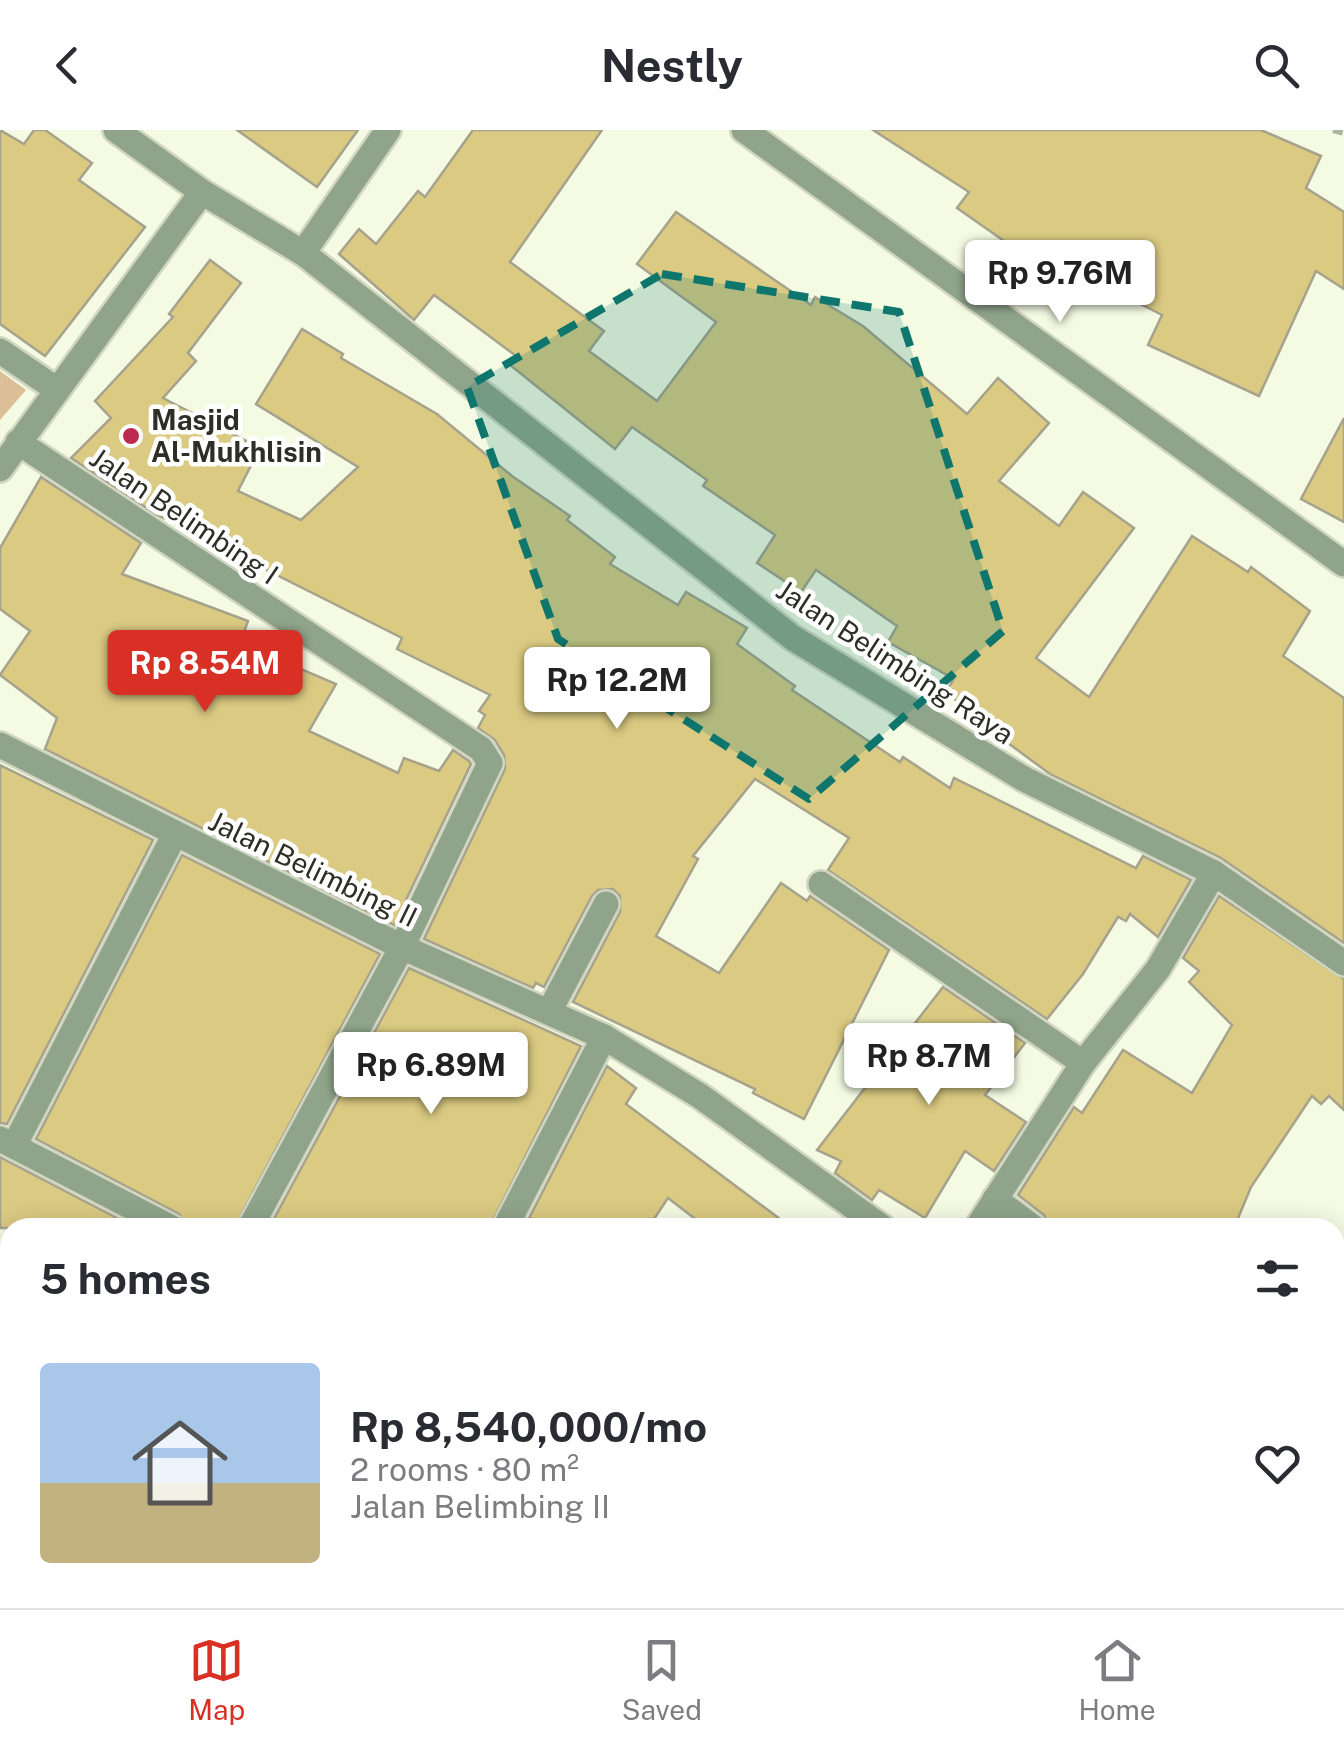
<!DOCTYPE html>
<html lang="en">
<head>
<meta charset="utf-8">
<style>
  body { margin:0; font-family:"Public Sans",sans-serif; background:#f7f7f7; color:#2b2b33; height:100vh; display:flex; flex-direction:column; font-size:38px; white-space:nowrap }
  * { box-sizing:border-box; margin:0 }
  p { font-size:32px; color:#7c7c81 }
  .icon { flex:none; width:55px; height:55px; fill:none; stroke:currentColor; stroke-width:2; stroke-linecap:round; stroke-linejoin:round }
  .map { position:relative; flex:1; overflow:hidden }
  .side { position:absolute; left:0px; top:1088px; width:1345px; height:392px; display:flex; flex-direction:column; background:#fff; border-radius:30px 30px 0 0; box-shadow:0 5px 25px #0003 }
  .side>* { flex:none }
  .price { position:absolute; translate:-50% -85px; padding:0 22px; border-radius:10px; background:#fff; color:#222; font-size:32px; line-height:65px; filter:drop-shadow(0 2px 5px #0008) }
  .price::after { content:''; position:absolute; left:50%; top:60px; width:30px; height:22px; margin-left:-15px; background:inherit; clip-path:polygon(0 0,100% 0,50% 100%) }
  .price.current { background:#d93025; color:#fff }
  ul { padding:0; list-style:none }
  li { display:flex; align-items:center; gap:30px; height:250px; padding:0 40px }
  li span { display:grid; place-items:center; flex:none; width:280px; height:200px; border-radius:10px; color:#555 }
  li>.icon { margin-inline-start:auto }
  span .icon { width:120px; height:120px; fill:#fffc; stroke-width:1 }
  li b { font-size:42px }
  h2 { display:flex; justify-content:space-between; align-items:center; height:120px; padding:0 40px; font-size:42px }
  header { display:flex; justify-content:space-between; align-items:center; height:130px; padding:0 40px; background:#fff; font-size:45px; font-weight:700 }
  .tab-bar { display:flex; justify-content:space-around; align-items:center; height:140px; border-top:2px solid #e1e1e2; background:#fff; font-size:28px; color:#7c7c81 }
  .tab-bar a { display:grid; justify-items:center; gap:5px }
  .tab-bar .current { color:#d93025 }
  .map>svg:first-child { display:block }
  .green { fill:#dcbf96 }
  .building { fill:#daca82; stroke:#a6a28c; stroke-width:2.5 }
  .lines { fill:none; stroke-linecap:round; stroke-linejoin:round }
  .minor-casing { stroke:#d1d6c1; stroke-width:30 }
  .path { stroke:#aeb2a0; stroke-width:6; stroke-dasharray:10 5; stroke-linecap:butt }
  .minor { stroke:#8fa48b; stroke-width:25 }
  .marked { fill:#0f766e; fill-opacity:0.2; stroke:#0f766e; stroke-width:8; stroke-dasharray:20 12; stroke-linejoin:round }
  .poi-dot { fill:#bc2b4f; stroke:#fff; stroke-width:4 }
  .labels { text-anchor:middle; stroke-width:9; stroke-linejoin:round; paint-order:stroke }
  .poi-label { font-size:28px; font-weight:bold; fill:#2d2f26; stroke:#fff; text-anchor:start }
  .street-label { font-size:28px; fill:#2d2f26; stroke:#fff }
</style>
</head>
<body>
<header><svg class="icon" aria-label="back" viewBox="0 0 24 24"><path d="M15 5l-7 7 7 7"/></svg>Nestly<svg class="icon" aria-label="search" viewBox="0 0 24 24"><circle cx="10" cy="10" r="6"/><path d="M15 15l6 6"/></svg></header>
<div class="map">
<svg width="1344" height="1478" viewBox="0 0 1344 1478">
  <rect width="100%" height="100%" fill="#f5fbe3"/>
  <path class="green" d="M 0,241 L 26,260 L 0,290 Z"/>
  <g class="building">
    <path d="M 0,0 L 24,14 L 34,0 L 45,0 L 92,33 L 79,50 L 145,97 L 45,226 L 0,194 Z"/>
    <path d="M 237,0 L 358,0 L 317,57 Z"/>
    <path d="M 473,0 L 602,0 L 510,132 L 604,201 L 589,221 L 657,271 L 716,192 L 637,134 L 676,82 L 811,175 L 815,167 L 863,196 L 967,284 L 998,248 L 1049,293 L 999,351 L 1059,396 L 1083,362 L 1134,398 L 1036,528 L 1089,567 L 1192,406 L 1248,442 L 1251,437 L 1310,481 L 1283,526 L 1344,568 L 1344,813 L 1221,728 L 1050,644 L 993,602 L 997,597 L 945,563 L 954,549 L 888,512 L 897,496 L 816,440 L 801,462 L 757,433 L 775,405 L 703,356 L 707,350 L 632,297 L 615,319 L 510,235 L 516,226 L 434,165 L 414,190 L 339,124 L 359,99 L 376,114 L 418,61 L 425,67 Z"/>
    <path d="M 873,0 L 1261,0 L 1321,26 L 1306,58 L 1344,82 L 1344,159 L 1316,141 L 1259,266 L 1148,215 L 1162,185 L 1041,123 L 1034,132 L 957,78 L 969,62 Z"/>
    <path d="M 210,130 L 241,153 L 188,223 L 196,231 L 163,268 L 260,318 L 238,361 L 301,390 L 358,337 L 256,274 L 302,199 L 343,224 L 341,228 L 437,284 L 512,346 L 570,386 L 567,390 L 615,427 L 610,434 L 678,475 L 686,462 L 747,498 L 737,514 L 795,556 L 792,560 L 900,632 L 903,627 L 950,658 L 954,648 L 1136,738 L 1143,726 L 1191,750 L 1158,807 L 1130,784 L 1126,791 L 1118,787 L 1083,844 L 1047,889 L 828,740 L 849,708 L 755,649 L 693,726 L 698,729 L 656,806 L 719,843 L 781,753 L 807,771 L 810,766 L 889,820 L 804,989 L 753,963 L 755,959 L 573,872 L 620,782 L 620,766 L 613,759 L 598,760 L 592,766 L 544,857 L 536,853 L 533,858 L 424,809 L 505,639 L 504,625 L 495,610 L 478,598 L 485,585 L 479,581 L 490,565 L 397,519 L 402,508 L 157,385 L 71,328 L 111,288 L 95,271 L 173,187 L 169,184 Z"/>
    <path d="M 1344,288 L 1344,392 L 1301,369 Z"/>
    <path d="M 41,347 L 141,413 L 122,444 L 248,491 L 240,513 L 336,554 L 309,601 L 398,643 L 404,628 L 439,641 L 453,620 L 469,631 L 471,634 L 394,795 L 45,619 L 57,588 L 0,545 L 30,501 L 0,479 L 0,418 Z"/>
    <path d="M 0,635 L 153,710 L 7,994 L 0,993 Z"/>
    <path d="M 182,725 L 380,824 L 234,1098 L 188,1098 L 179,1084 L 36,1009 Z"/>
    <path d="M 1219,766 L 1344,849 L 1344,980 L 1329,966 L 1321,974 L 1312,966 L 1251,1057 L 1234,1098 L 1050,1098 L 1044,1085 L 1018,1065 L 1074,977 L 1082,983 L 1123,920 L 1192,963 L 1232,895 L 1189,852 L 1199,841 L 1183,828 Z"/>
    <path d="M 409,838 L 581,916 L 489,1098 L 269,1098 Z"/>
    <path d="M 943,857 L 1025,913 L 985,965 L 1026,992 L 994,1041 L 965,1021 L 925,1088 L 879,1060 L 872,1070 L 835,1043 L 841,1031 L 817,1020 Z"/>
    <path d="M 607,936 L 636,958 L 626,974 L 792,1098 L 707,1098 L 668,1068 L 648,1098 L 524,1098 Z"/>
    <path d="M 0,1027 L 136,1098 L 0,1098 Z"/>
  </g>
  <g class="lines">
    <g class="minor-casing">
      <g id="minor">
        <path d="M 116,0 L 202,62 L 303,123 L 793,508 L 1024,649 L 1214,743 L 1344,833"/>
        <path d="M 744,0 L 1344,434"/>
        <path d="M 303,123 L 388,0"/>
        <path d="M 0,221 L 56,259"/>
        <path d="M 18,312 L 481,619 L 490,633 L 402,817 L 250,1098"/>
        <path d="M 0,339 L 202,62"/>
        <path d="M 0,615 L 402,817 L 604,907 L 700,966 L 883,1098"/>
        <path d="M 821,754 L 1083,933"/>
        <path d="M 550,880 L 606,774"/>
        <path d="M 0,1009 L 172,1098"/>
        <path d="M 14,1016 L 175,704"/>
        <path d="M 995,1069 L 1034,1098"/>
        <path d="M 505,1098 L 604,907"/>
        <path d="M 977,1098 L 1083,933 L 1158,839 L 1214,743"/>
        <path d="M 0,1203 L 10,1209"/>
        <path d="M 1335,1282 L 1344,1288"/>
        <path d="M 0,1362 L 10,1367"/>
        <path d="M 208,1470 L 223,1478"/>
        <path d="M 329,1470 L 329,1478"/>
        <path d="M 668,1478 L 676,1470"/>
      </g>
    </g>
    <path class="path" d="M 1333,0 L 1344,3"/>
    <use href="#minor" class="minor"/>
  </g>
  <path class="marked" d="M 662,144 L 899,182 L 1003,501 L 809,669 L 558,509 L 467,257 Z"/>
  <circle class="poi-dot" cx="131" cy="306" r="10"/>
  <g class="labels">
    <g class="poi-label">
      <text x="151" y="300">Masjid<tspan x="151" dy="32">Al-Mukhlisin</tspan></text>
    </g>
    <g class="street-label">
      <text transform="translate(184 386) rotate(34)" y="10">Jalan Belimbing I</text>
      <text transform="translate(895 532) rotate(33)" y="10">Jalan Belimbing Raya</text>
      <text transform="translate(313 739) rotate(26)" y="10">Jalan Belimbing II</text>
    </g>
  </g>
</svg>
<b class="price" style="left:1060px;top:195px">Rp 9.76M</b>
<b class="price current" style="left:205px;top:585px">Rp 8.54M</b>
<b class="price" style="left:617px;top:602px">Rp 12.2M</b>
<b class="price" style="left:929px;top:978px">Rp 8.7M</b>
<b class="price" style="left:431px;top:987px">Rp 6.89M</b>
<section class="side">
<h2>5 homes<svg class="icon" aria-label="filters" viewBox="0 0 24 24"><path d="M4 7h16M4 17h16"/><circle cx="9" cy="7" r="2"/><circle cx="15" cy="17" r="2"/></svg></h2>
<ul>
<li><span style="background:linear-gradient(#a9c7e8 60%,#c2b280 0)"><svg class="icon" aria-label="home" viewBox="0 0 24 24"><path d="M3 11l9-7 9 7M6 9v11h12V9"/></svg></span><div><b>Rp 8,540,000/mo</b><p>2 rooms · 80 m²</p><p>Jalan Belimbing II</p></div><svg class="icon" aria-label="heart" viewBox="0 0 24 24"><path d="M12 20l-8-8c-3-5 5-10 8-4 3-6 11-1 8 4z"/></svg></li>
</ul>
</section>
</div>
<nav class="tab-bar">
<a class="current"><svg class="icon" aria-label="map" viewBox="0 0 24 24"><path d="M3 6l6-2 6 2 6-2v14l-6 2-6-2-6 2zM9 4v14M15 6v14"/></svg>Map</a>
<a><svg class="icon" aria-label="saved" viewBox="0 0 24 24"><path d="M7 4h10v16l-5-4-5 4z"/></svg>Saved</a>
<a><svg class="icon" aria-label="home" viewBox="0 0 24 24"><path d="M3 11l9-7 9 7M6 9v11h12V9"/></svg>Home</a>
</nav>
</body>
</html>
